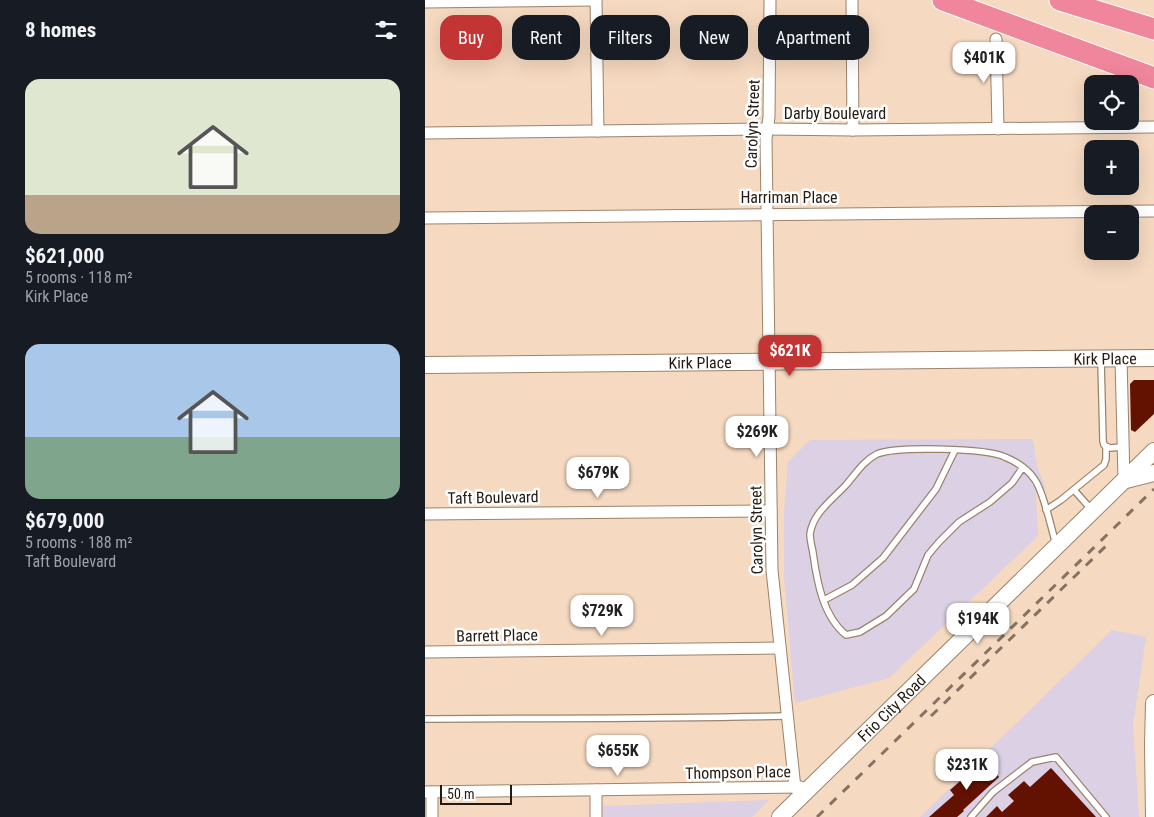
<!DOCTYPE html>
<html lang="en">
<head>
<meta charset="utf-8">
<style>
  body { margin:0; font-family:"Roboto Condensed",sans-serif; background:#20242c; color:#f1f3f6; height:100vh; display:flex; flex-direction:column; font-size:19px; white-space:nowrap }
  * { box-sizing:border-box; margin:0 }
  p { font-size:16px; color:#9ea1a6 }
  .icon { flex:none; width:28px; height:28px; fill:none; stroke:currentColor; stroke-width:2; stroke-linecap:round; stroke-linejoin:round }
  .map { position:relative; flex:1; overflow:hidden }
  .side { display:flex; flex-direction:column; background:#171b24; width:425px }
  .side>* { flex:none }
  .banner { position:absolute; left:15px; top:15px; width:475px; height:45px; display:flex; gap:10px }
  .tools { position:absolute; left:659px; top:75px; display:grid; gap:10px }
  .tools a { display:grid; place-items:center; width:55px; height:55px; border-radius:10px; background:#171b24; box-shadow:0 5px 20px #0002; font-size:25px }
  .scale { position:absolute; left:15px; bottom:12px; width:72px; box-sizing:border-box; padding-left:5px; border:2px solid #241a11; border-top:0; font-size:14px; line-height:18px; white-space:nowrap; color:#241a11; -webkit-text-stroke:4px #fff; paint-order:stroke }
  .price { position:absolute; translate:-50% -42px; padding:0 11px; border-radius:10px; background:#fff; color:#222; font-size:16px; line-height:32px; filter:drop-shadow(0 1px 2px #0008) }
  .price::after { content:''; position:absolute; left:50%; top:30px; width:15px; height:11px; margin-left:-8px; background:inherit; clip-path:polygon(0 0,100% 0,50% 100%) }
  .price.on { background:#c33435; color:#fff }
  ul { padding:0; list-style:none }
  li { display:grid; align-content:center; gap:10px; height:265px; padding:0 25px }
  li span { display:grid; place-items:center; height:155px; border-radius:15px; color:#555 }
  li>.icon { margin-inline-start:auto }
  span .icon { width:90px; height:90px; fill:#fffc; stroke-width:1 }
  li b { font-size:21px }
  h2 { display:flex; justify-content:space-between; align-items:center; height:60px; padding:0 25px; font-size:21px }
  .chip { padding:0 18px; border-radius:15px; background:#171b24; box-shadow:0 5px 20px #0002; font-size:18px; line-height:45px }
  .chip.on { background:#c33435; color:#fff }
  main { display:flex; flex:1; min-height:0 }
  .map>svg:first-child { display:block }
  .industrial { fill:#dbd0e4 }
  .building { fill:#631201 }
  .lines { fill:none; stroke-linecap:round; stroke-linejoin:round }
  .lane-casing { stroke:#9c836b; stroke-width:8 }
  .street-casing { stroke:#9c836b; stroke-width:13 }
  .secondary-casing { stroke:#9c836b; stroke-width:18 }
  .highway-casing { stroke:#fff; stroke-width:23 }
  .lane { stroke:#fff; stroke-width:5.5 }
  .street { stroke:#fff; stroke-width:11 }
  .secondary { stroke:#fff; stroke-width:16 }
  .highway { stroke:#f0869b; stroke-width:21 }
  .rail { stroke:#857262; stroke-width:3; stroke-dasharray:9 9; stroke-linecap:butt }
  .labels { text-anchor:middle; stroke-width:5; stroke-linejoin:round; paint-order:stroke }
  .street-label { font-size:16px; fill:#241a11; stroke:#fff }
</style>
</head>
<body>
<main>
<section class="side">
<h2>8 homes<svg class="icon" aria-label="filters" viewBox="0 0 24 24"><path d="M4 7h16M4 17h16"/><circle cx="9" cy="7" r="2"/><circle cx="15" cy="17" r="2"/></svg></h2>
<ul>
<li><span style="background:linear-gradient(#dfe7d0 75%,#b9a48a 0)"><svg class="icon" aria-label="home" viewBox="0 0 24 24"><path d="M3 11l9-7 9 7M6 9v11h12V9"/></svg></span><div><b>$621,000</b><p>5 rooms · 118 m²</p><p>Kirk Place</p></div></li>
<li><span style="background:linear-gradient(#a9c7e8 60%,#7fa58c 0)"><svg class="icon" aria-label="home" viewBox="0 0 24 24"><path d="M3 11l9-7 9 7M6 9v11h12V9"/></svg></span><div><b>$679,000</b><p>5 rooms · 188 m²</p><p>Taft Boulevard</p></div></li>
</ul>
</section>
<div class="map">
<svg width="729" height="817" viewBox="0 0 729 817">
  <rect width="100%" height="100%" fill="#f5d9c0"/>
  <g class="industrial">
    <path d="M 608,439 L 612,466 L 621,488 L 611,493 L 613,536 L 464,678 L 370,703 L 359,577 L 359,514 L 363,462 L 385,440 Z"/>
    <path d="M 687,630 L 721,637 L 708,725 L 714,817 L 495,817 Z"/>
    <path d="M 344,800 L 327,817 L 178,817 L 178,806 Z"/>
  </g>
  <g class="building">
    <path d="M 709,380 L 729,380 L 729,414 L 710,432 L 706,430 L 705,384 Z"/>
    <path d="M 559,760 L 574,777 L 538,810 L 539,811 L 532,817 L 504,817 L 529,795 L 525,790 Z"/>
    <path d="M 626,768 L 671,817 L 561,817 L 572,806 L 577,812 L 589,801 L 583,795 L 599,781 L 605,787 Z"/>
  </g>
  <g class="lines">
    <g class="lane-casing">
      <g id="lane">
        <path d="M 676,361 L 678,441 L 679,445 L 685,448 L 697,447"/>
        <path d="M 598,467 L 587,483 L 565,502 L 534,522 L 514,542 L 503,555 L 489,589 L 461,616 L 435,632 L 421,635 C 398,616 392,582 388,553 C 387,547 385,540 385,534 C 388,513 407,500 420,486 C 430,475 438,461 452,454 C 471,446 561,448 580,457 C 592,462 603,469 610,480 C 619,493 626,528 631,544"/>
        <path d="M 649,490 L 666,509"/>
        <path d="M 621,510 L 636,500 L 679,465 L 681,459 L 681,447"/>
        <path d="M 399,600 L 427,585 L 458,558 L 511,489 L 530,450"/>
        <path d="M 0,719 C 121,718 242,719 362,716"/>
        <path d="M 546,817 L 568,792 L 607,762 L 631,757 L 681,817"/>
      </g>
    </g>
    <g class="street-casing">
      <g id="street">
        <path d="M 171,0 L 173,131"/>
        <path d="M 345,0 L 344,117 L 341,139 L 347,570 L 370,788"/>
        <path d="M 427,0 L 428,130"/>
        <path d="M 0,2 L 171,0"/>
        <path d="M 571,39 L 573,129"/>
        <path d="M 0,133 L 343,129 L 428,130 L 729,127"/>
        <path d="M 0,218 L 729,211"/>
        <path d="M 696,358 L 699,480"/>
        <path d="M 0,514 L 346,511"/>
        <path d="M 0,652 L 355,648"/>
        <path d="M 171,790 L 171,817"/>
        <path d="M 0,792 L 376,787"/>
        <path d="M 7,817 L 7,792"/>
      </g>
    </g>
    <g class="secondary-casing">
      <g id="secondary">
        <path id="s1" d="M 0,365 L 729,358"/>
        <path d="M 701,480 L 729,473"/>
        <path id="s2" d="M 355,817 L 729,451"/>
        <path d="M 729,817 L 728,745 L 729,703"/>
      </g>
    </g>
    <g class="highway-casing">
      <g id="highway">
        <path d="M 518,0 L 729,78"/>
        <path d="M 635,0 L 729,29"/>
      </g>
    </g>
    <use href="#lane" class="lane"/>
    <use href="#street" class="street"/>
    <use href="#secondary" class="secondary"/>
    <use href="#highway" class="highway"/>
    <g class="rail">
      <path d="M 506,716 L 684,543"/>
      <path d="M 392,817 L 729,489"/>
    </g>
  </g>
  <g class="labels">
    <g class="street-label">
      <text x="410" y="119">Darby Boulevard</text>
      <text transform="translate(327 124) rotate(-88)" y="6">Carolyn Street</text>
      <text x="364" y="203">Harriman Place</text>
      <text dy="6" stroke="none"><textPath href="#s1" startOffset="680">Kirk Place</textPath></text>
      <text dy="6" stroke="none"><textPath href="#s1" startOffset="275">Kirk Place</textPath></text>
      <text transform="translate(68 497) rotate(-1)" y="6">Taft Boulevard</text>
      <text transform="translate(331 530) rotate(-91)" y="6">Carolyn Street</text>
      <text transform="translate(72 635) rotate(-1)" y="6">Barrett Place</text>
      <text dy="6" stroke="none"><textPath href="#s2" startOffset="156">Frio City Road</textPath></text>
      <text transform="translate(313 772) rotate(-1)" y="6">Thompson Place</text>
    </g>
  </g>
</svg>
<div class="tools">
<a><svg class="icon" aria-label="locate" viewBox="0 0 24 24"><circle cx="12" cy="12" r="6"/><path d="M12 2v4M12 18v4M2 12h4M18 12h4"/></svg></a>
<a>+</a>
<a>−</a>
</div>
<div class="scale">50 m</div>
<b class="price" style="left:559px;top:84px">$401K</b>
<b class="price on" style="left:365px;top:377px">$621K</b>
<b class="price" style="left:332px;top:458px">$269K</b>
<b class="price" style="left:173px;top:499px">$679K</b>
<b class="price" style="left:177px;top:637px">$729K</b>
<b class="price" style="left:553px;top:645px">$194K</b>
<b class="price" style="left:193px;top:777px">$655K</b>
<b class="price" style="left:542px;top:791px">$231K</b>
<div class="banner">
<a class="chip on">Buy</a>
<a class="chip">Rent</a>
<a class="chip">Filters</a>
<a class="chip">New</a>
<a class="chip">Apartment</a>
</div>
</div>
</main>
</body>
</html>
